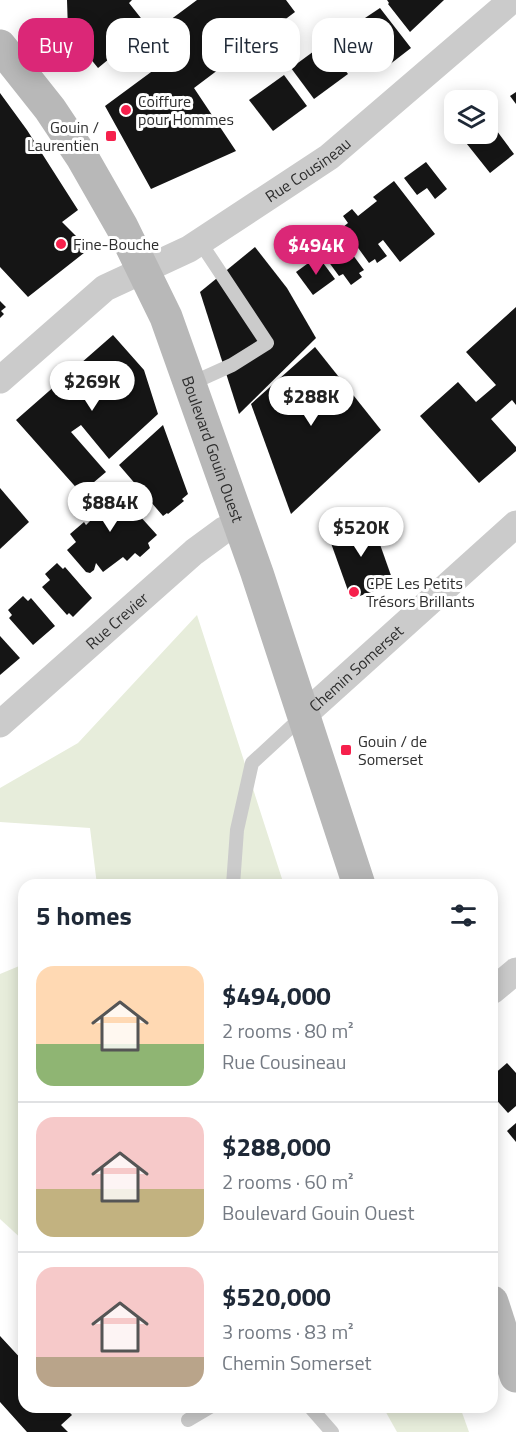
<!DOCTYPE html>
<html lang="en">
<head>
<meta charset="utf-8">
<style>
  body { margin:0; font-family:"Titillium Web",sans-serif; background:#f6f6f7; color:#1f2937; height:100vh; display:flex; flex-direction:column; font-size:22px; white-space:nowrap }
  * { box-sizing:border-box; margin:0 }
  p { font-size:20px; color:#747a83 }
  .icon { flex:none; width:33px; height:33px; fill:none; stroke:currentColor; stroke-width:2; stroke-linecap:round; stroke-linejoin:round }
  .map { position:relative; flex:1; overflow:hidden }
  .side { position:absolute; left:18px; top:879px; width:480px; height:534px; display:flex; flex-direction:column; background:#fff; border-radius:18px; box-shadow:0 3px 15px #0003 }
  .side>* { flex:none }
  .hud { position:absolute; left:18px; top:18px; width:480px; height:54px; display:flex; gap:12px }
  .buttons { position:absolute; left:444px; top:90px; display:grid; gap:12px }
  .buttons a { display:grid; place-items:center; width:54px; height:54px; border-radius:12px; background:#fff; box-shadow:0 3px 15px #0003; font-size:30px }
  .price { position:absolute; translate:-50% -51px; padding:0 14px; border-radius:21px; background:#fff; color:#222; font-size:20px; line-height:39px; filter:drop-shadow(0 2px 3px #0008) }
  .price::after { content:''; position:absolute; left:50%; top:36px; width:18px; height:14px; margin-left:-9px; background:inherit; clip-path:polygon(0 0,100% 0,50% 100%) }
  .price.selected { background:#db2777; color:#fff }
  ul { padding:0; list-style:none }
  li { display:flex; align-items:center; gap:18px; height:150px; padding:0 18px }
  li+li { border-top:2px solid #e0e1e3 }
  li span { display:grid; place-items:center; flex:none; width:168px; height:120px; border-radius:18px; color:#555 }
  li>.icon { margin-inline-start:auto }
  span .icon { width:72px; height:72px; fill:#fffc; stroke-width:1 }
  li b { font-size:26px }
  h2 { display:flex; justify-content:space-between; align-items:center; height:72px; padding:0 18px; font-size:26px }
  .tag { padding:0 21px; border-radius:18px; background:#fff; box-shadow:0 3px 15px #0003; font-size:21px; line-height:54px }
  .tag.selected { background:#db2777; color:#fff }
  .map>svg:first-child { display:block }
  .green { fill:#e7eddb }
  .building { fill:#151515 }
  .lines { fill:none; stroke-linecap:round; stroke-linejoin:round }
  .lane { stroke:#cbcbcb; stroke-width:14 }
  .street { stroke:#cbcbcb; stroke-width:27 }
  .secondary { stroke:#b8b8b8; stroke-width:33 }
  .poi-dot { fill:#f6204c; stroke:#fff; stroke-width:2 }
  .labels { text-anchor:middle; stroke-width:6; stroke-linejoin:round; paint-order:stroke }
  .poi-label { font-size:16px; fill:#2e2e2e; stroke:#fff; text-anchor:start }
  .street-label { font-size:16px; fill:#2e2e2e; stroke:#fff }
</style>
</head>
<body>
<div class="map">
<svg width="516" height="1432" viewBox="0 0 516 1432">
  <rect width="100%" height="100%" fill="#fff"/>
  <g class="green">
    <path d="M 197,615 L 284,885 L 97,885 L 90,828 L 0,822 L 0,788 L 78,743 Z"/>
    <path d="M 24,964 L 24,1241 L 0,1219 L 0,974 Z"/>
    <path d="M 383,1407 L 460,1407 L 469,1432 L 397,1432 Z"/>
  </g>
  <g class="building">
    <path d="M 67,0 L 132,0 L 129,3 L 148,27 L 98,68 L 68,31 Z"/>
    <path d="M 197,0 L 286,0 L 295,12 L 194,88 L 236,151 L 151,189 L 105,106 L 185,47 L 166,23 Z"/>
    <path d="M 387,0 L 444,0 L 410,32 L 388,4 L 389,3 Z"/>
    <path d="M 380,8 L 411,48 L 389,65 L 386,61 L 378,66 L 364,44 L 366,42 L 353,26 Z"/>
    <path d="M 325,43 L 348,74 L 314,99 L 291,68 Z"/>
    <path d="M 284,75 L 307,106 L 273,131 L 249,100 Z"/>
    <path d="M 516,92 L 516,104 L 510,96 Z"/>
    <path d="M 0,93 L 27,130 L 78,210 L 62,222 L 89,249 L 28,297 L 0,267 Z"/>
    <path d="M 488,119 L 514,154 L 490,173 L 459,134 L 488,134 Z"/>
    <path d="M 426,162 L 447,189 L 435,199 L 427,188 L 417,195 L 404,178 Z"/>
    <path d="M 394,181 L 435,234 L 400,262 L 383,240 L 378,244 L 387,256 L 377,263 L 375,259 L 369,263 L 343,227 L 348,223 L 343,216 L 352,209 L 358,216 L 377,201 L 373,197 Z"/>
    <path d="M 327,227 L 333,234 L 336,232 L 364,270 L 359,273 L 362,277 L 351,285 L 343,274 L 339,276 L 317,246 L 320,244 L 314,236 Z"/>
    <path d="M 255,247 L 287,288 L 316,338 L 239,414 L 200,292 Z"/>
    <path d="M 318,256 L 335,279 L 313,295 L 296,272 Z"/>
    <path d="M 0,301 L 6,307 L 1,311 L 4,314 L 0,318 Z"/>
    <path d="M 516,307 L 516,405 L 512,400 L 491,419 L 516,447 L 516,451 L 479,483 L 420,416 L 458,382 L 476,402 L 496,385 L 466,352 Z"/>
    <path d="M 113,335 L 144,370 L 158,414 L 109,459 L 81,425 L 71,432 L 106,472 L 81,493 L 16,420 Z"/>
    <path d="M 315,347 L 381,430 L 291,514 L 251,404 Z"/>
    <path d="M 163,425 L 188,494 L 182,499 L 184,501 L 168,514 L 167,513 L 163,516 L 119,465 Z"/>
    <path d="M 111,484 L 157,535 L 148,543 L 150,548 L 140,557 L 135,553 L 127,561 L 123,557 L 103,572 L 96,563 L 94,570 L 90,573 L 86,572 L 67,550 L 76,542 L 70,534 L 84,522 L 86,525 L 91,520 L 81,509 Z"/>
    <path d="M 0,488 L 29,522 L 0,549 Z"/>
    <path d="M 370,516 L 394,584 L 351,599 L 327,532 Z"/>
    <path d="M 57,563 L 63,569 L 65,567 L 92,598 L 73,617 L 69,613 L 67,615 L 42,587 L 50,580 L 45,574 Z"/>
    <path d="M 23,596 L 28,601 L 31,598 L 55,626 L 33,645 L 9,618 L 12,615 L 8,610 Z"/>
    <path d="M 0,636 L 20,658 L 0,675 Z"/>
    <path d="M 507,1063 L 516,1073 L 516,1106 L 508,1113 L 492,1095 L 496,1089 L 492,1085 L 492,1076 Z"/>
    <path d="M 516,1123 L 516,1142 L 507,1131 Z"/>
    <path d="M 0,1336 L 24,1362 L 24,1407 L 64,1407 L 72,1415 L 61,1425 L 68,1432 L 27,1432 L 0,1402 Z"/>
  </g>
  <g class="lines">
    <g class="lane">
      <path d="M 190,384 L 232,365 L 267,343 L 200,242"/>
      <path d="M 233,885 L 237,830 L 252,763 L 303,716"/>
      <path d="M 310,1407 L 332,1432"/>
      <path d="M 188,1420 L 210,1407"/>
    </g>
    <g class="street">
      <path id="s1" d="M 0,380 L 105,288 L 189,249 L 329,157 L 512,0"/>
      <path id="s2" d="M 304,715 L 516,524"/>
      <path id="s3" d="M 0,724 L 194,552 L 224,530 L 239,523"/>
      <path d="M 492,991 L 516,971"/>
    </g>
    <g class="secondary">
      <path id="s4" d="M 0,46 L 50,109 L 82,157 L 122,227 L 166,317 L 257,573 L 359,885"/>
      <path d="M 492,1302 L 516,1376"/>
    </g>
  </g>
  <g class="poi-dot">
    <circle cx="126" cy="110" r="6"/>
    <rect x="105" y="130" width="12" height="12" rx="3"/>
    <circle cx="61" cy="244" r="6"/>
    <circle cx="354" cy="592" r="6"/>
    <rect x="340" y="744" width="12" height="12" rx="3"/>
  </g>
  <g class="labels">
    <g class="poi-label">
      <text x="138" y="107">Coiffure<tspan x="138" dy="18">pour Hommes</tspan></text>
      <text x="99" y="133" text-anchor="end">Gouin /<tspan x="99" dy="18">Laurentien</tspan></text>
      <text x="73" y="250">Fine-Bouche</text>
      <text x="366" y="589">CPE Les Petits<tspan x="366" dy="18">Trésors Brillants</tspan></text>
      <text x="358" y="747">Gouin / de<tspan x="358" dy="18">Somerset</tspan></text>
    </g>
    <g class="street-label">
      <text dy="6" stroke="none"><textPath href="#s1" startOffset="375">Rue Cousineau</textPath></text>
      <text dy="6" stroke="none"><textPath href="#s4" startOffset="459">Boulevard Gouin Ouest</textPath></text>
      <text dy="6" stroke="none"><textPath href="#s3" startOffset="156">Rue Crevier</textPath></text>
      <text dy="6" stroke="none"><textPath href="#s2" startOffset="70">Chemin Somerset</textPath></text>
    </g>
  </g>
</svg>
<div class="buttons">
<a><svg class="icon" aria-label="layers" viewBox="0 0 24 24"><path d="M12 4l9 5-9 5-9-5zM3 14l9 5 9-5"/></svg></a>
</div>
<b class="price selected" style="left:316px;top:276px">$494K</b>
<b class="price" style="left:92px;top:412px">$269K</b>
<b class="price" style="left:311px;top:427px">$288K</b>
<b class="price" style="left:110px;top:533px">$884K</b>
<b class="price" style="left:361px;top:558px">$520K</b>
<div class="hud">
<a class="tag selected">Buy</a>
<a class="tag">Rent</a>
<a class="tag">Filters</a>
<a class="tag">New</a>
</div>
<section class="side">
<h2>5 homes<svg class="icon" aria-label="filters" viewBox="0 0 24 24"><path d="M4 7h16M4 17h16"/><circle cx="9" cy="7" r="2"/><circle cx="15" cy="17" r="2"/></svg></h2>
<ul>
<li><span style="background:linear-gradient(#ffd9b3 65%,#8fb573 0)"><svg class="icon" aria-label="home" viewBox="0 0 24 24"><path d="M3 11l9-7 9 7M6 9v11h12V9"/></svg></span><div><b>$494,000</b><p>2 rooms · 80 m²</p><p>Rue Cousineau</p></div></li>
<li><span style="background:linear-gradient(#f6c9c9 60%,#c2b280 0)"><svg class="icon" aria-label="home" viewBox="0 0 24 24"><path d="M3 11l9-7 9 7M6 9v11h12V9"/></svg></span><div><b>$288,000</b><p>2 rooms · 60 m²</p><p>Boulevard Gouin Ouest</p></div></li>
<li><span style="background:linear-gradient(#f6c9c9 75%,#b9a48a 0)"><svg class="icon" aria-label="home" viewBox="0 0 24 24"><path d="M3 11l9-7 9 7M6 9v11h12V9"/></svg></span><div><b>$520,000</b><p>3 rooms · 83 m²</p><p>Chemin Somerset</p></div></li>
</ul>
</section>
</div>
</body>
</html>
